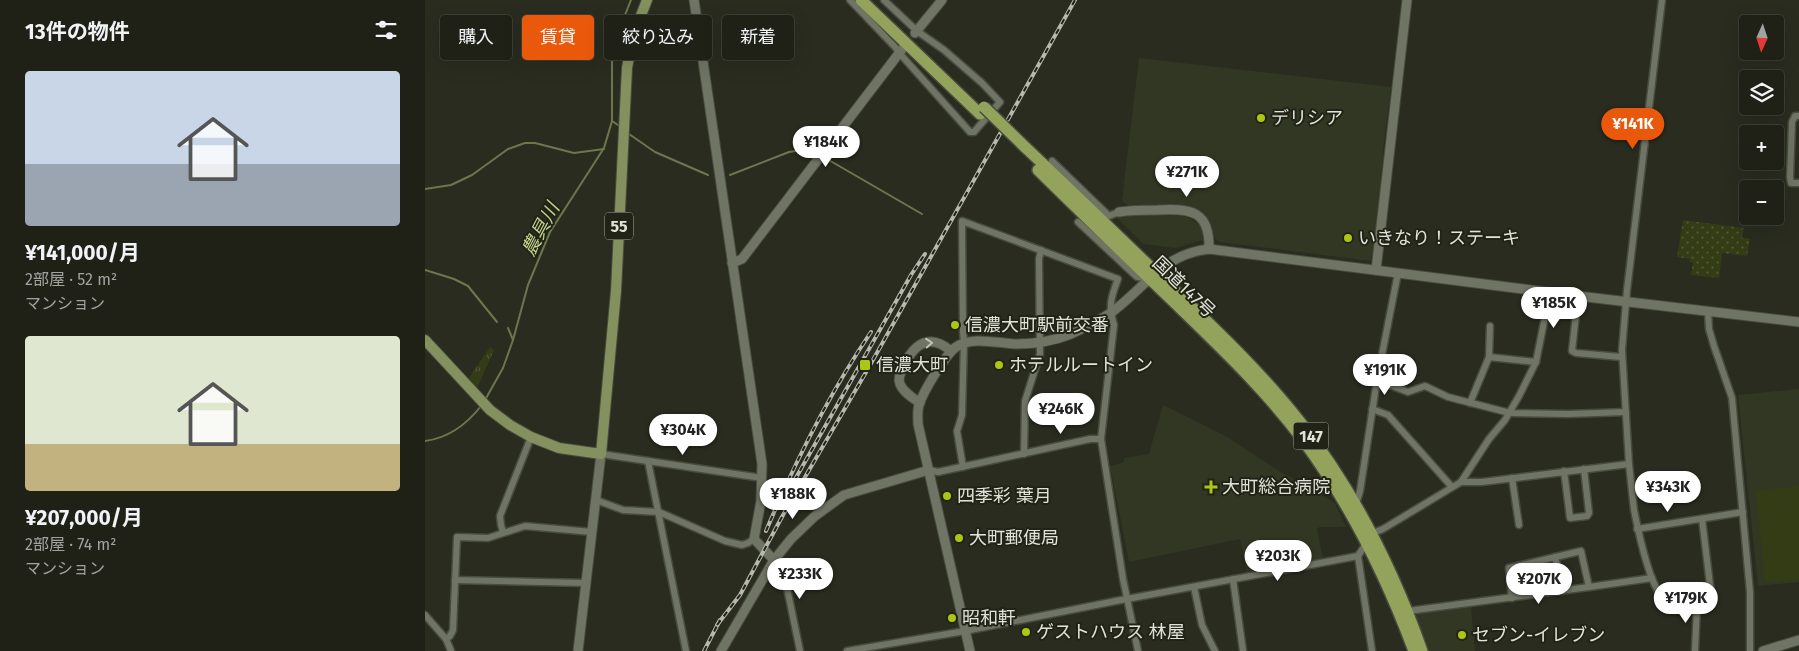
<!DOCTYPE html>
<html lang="ja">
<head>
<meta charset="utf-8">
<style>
  body { margin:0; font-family:"Fira Sans","Noto Sans JP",sans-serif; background:#2c2e24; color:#f1f3f6; height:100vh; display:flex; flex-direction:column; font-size:19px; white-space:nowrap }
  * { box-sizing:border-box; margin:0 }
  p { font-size:16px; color:#a1a3a1 }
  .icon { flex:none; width:28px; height:28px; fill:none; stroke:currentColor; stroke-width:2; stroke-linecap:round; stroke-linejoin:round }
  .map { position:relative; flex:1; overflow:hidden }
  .sheet { display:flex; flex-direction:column; background:#1f2117; width:425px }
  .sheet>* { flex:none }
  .hud { position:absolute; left:15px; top:15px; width:475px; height:45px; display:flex; gap:10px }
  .needle { width:32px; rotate:183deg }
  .controls { position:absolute; left:1314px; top:15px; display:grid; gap:10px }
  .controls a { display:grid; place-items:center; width:45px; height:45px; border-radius:5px; background:#1f2117; box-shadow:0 5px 20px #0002,0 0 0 1px #3c3e36; font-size:25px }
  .price { position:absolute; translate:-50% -42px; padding:0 11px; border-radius:18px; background:#fff; color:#222; font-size:16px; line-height:32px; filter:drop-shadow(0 1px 2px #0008) }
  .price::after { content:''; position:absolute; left:50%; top:30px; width:15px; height:11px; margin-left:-8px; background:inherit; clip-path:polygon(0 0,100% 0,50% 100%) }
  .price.selected { background:#ea580c; color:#fff }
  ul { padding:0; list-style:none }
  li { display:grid; align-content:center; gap:10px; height:265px; padding:0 25px }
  li span { display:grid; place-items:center; height:155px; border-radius:5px; color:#555 }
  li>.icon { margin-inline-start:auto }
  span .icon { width:90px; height:90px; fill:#fffc; stroke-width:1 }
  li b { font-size:21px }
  h2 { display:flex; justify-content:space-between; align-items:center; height:60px; padding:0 25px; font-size:21px }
  .tag { padding:0 18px; border-radius:5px; background:#1f2117; box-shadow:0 5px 20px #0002,0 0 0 1px #3c3e36; font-size:18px; line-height:45px }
  .tag.selected { background:#ea580c; color:#fff }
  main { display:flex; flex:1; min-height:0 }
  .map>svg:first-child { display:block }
  .built { fill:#323723 }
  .grass { fill:url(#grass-tufts) }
  .park { fill:url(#park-dots) }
  .pitch { fill:#343c16 }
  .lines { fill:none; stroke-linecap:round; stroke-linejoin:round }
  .stream { stroke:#6d774e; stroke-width:2 }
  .street-casing { stroke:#484b3f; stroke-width:9 }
  .secondary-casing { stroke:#484b3f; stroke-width:11 }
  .primary-casing { stroke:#484b3f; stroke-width:12 }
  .highway-casing { stroke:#484b3f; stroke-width:14 }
  .street { stroke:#6f7464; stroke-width:6 }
  .secondary { stroke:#6f7464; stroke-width:9 }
  .primary { stroke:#85905f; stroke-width:10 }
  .highway { stroke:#94a35b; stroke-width:11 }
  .rail-casing { stroke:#b7b9af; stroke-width:4 }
  .rail { stroke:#202315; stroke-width:2; stroke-dasharray:5.5; stroke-linecap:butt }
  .highway-bridge-casing { stroke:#484b3f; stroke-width:14; stroke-linecap:butt }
  .highway-bridge { stroke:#94a35b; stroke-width:11 }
  .oneway { stroke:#bfc2b7 }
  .poi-dot { fill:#acc613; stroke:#202315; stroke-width:2 }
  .labels { text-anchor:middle; stroke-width:4; stroke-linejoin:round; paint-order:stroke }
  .shield { fill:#202315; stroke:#a7a99f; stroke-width:1 }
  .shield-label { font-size:16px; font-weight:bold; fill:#e1e3da }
  .poi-label { font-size:18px; fill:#e1e3da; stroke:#202315; text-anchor:start }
  .street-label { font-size:18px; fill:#e1e3da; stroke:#202315 }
  .water-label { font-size:19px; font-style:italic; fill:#c1d18d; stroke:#202315 }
</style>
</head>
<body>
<main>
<section class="sheet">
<h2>13件の物件<svg class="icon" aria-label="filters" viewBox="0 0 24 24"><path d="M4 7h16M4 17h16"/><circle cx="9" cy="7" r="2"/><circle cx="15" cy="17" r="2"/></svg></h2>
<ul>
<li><span style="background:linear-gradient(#c9d6e8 60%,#9aa5b1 0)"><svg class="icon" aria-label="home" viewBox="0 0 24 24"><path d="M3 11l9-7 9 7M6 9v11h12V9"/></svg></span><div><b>¥141,000/月</b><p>2部屋 · 52 m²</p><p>マンション</p></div></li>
<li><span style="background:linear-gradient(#dfe7d0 70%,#c2b280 0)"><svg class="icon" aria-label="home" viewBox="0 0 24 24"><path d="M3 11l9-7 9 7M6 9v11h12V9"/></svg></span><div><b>¥207,000/月</b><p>2部屋 · 74 m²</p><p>マンション</p></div></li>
</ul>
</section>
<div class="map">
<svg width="1374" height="651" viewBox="0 0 1374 651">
  <defs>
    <pattern id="grass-tufts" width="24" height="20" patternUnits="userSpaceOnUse" patternTransform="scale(1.25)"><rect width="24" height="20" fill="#343c16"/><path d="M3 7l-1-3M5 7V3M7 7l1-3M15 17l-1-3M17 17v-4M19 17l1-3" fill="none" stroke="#515837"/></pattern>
    <pattern id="park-dots" width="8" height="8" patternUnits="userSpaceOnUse" patternTransform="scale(1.25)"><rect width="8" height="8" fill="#343c16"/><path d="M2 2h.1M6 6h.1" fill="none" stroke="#515837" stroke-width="1.8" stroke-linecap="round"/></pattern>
  </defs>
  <rect width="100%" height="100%" fill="#292c1f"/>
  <g class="built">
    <path d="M 714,58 L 966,87 L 959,141 L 953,216 L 947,255 L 945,261 L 795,242 L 790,239 L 787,226 L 782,218 L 776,212 L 763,205 L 705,206 L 699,203 L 697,200 Z"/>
    <path d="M 724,213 L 750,214 L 765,218 L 775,226 L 779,240 L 750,248 L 718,244 L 692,218 L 696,215 Z"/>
    <path d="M 1374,389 L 1374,582 L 1333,586 L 1313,395 Z"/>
    <path d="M 738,405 L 802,437 L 854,471 L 910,503 L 921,527 L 894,527 L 892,529 L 898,560 L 822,574 L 815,539 L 704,562 L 685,466 L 699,462 L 699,458 L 724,454 Z"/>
    <path d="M 1046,606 L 1050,651 L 1005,651 L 990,613 Z"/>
  </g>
  <path class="grass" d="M 65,347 L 69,350 L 52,388 L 44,378 Z"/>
  <path class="park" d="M 1258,220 L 1319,228 L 1317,238 L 1325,239 L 1322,256 L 1297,253 L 1294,278 L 1266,275 L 1268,262 L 1264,262 L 1265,259 L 1252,257 Z"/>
  <path class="pitch" d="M 1374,486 L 1374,579 L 1340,582 L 1331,490 Z"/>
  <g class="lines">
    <g class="stream">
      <path d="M 187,121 L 193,125"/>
      <path d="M 204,134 L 230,152 L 283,175"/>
      <path d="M 402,159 L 497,214"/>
      <path d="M 305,175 L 364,152 L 377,150 L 390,152"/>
      <path d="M 0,189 L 26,185 L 47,175 L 83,149 L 100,143 L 110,143 L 149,153 L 179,149"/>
      <path d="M 0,270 L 29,279 L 43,286 L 72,322"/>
      <path d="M 83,328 L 88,340"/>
      <path d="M 60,400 L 78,368 L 88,340 L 103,285 L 125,232 L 179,148 L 187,121 L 187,60 L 192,35 L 206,0"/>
      <path d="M 0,441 C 23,438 42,424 56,406"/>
    </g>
    <g class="street-casing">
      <g id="street">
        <path d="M 425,0 L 470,47 L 477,56 L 545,132 L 549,132 L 575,102 L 557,83 L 519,50 L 492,31 L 459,0"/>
        <path d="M 1237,0 L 1202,290 L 1197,350 L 1204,464 L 1209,510 C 1213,530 1223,578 1235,594 L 1286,593 L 1277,519"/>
        <path d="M 1374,116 L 1370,116 L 1367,122 L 1365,177 L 1366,183 L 1374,183"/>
        <path d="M 627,161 L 684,216 L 694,212"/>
        <path d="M 653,222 L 712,277 L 723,278"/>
        <path d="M 1153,296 L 1147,351 L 1151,353 L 1196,357"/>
        <path d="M 1283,312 L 1284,329 L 1289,346 L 1307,398 L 1325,592 L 1325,651"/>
        <path d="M 1064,357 L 1065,326"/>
        <path d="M 952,380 L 983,392 L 1000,386 L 1023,397 L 1085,413 L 1143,414 L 1201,412"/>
        <path d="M 1045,403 L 1064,357 L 1111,362"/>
        <path d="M 947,409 L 963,415 L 1027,487"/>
        <path d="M 176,454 L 337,478"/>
        <path d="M 599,454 L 600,401 L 615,354 L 614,259 L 616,250"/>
        <path d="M 223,461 L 261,651"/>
        <path d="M 538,467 L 532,431 L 537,415 L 539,342 L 538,332 L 537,221 L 693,279 C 686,297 683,307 689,325 L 676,439 L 698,579 L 713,651"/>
        <path d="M 504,470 L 513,472 L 665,439 L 676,439"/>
        <path d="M 1139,471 L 1145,518 L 1162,516 L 1164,513 L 1159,469"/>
        <path d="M 1087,478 L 1094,525"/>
        <path d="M 1036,482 L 1057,482 L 1204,464"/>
        <path d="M 171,500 L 198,510 L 234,512 L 300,541 L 317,545 L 323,543 L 329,539"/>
        <path d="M 931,504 L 935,491 L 952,380 L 973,273"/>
        <path d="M 1212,529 L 1318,512"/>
        <path d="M 78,532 L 76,525 L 75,516 L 106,437"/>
        <path d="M 1130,557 L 1138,591"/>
        <path d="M 349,560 L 361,583 L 375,651"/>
        <path d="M 808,579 L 818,651"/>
        <path d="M 30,580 L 161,583"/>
        <path d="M 769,587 L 777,625 L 790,651"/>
        <path d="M 1268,594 L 1272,605 L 1270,651"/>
        <path d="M 1087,598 L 1084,568 L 1156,551 L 1164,587"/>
        <path d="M 983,611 L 1164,587 L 1227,578"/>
        <path d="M 0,615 L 21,639 L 26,651"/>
        <path d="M 21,639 L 25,636 L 28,630 L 32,537 L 63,538 L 100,526 L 167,532"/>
        <path d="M 422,651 L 540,631 L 691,601 L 933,556"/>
        <path d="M 947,651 L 933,556 L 948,533 L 958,529 L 1036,482 L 1064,439 L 1080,420 L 1094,396 L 1111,362 L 1125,292"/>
      </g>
    </g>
    <g class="secondary-casing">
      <g id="secondary">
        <path d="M 269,0 L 337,464 L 336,501 L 329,539 L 349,560"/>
        <path d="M 490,33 L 517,0"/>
        <path d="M 694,212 C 707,210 720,210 733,210 C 766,208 785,211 784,249"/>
        <path d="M 307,263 L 317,259 L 478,48"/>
        <path d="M 951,270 L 982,0"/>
        <path d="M 495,403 C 488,398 478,392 475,384 C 472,377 477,371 479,365 C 490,343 505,333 526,351"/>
        <path d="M 153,651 L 176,454"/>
        <path d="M 296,651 L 349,560 L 366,539 L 390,516 L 419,495 L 504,470"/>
        <path d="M 545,651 L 493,424 C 493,417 492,411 494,405 C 498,392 520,355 531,347 C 547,336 571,343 590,344 C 608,344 629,341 646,334 C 659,328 675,320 687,312 C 721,287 738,254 784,249 L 1153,296 L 1374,322"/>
        <path d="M 1338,651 L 1374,640"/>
      </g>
    </g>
    <g class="primary-casing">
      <path id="primary" d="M 0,340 L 65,410 L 85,425 L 106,437 L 134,448 L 176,454 L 191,291 L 202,68 L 208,36 L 222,0"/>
    </g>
    <g class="highway-casing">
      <g id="highway">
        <path d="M 436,0 L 555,114"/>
        <path d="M 600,147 C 648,192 695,238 742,283 C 789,328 835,371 875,422 C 929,491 968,569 997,651"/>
        <path d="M 613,170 C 658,214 703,258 749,302 C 794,346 840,389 878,440 C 926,505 961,576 989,651"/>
      </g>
    </g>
    <use href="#street" class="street"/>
    <use href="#secondary" class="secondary"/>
    <use href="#primary" class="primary"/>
    <use href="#highway" class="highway"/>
    <g class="rail-casing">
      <g id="rail">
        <path d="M 364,490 L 486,275 L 500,254"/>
        <path d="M 341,531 C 370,462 404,394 446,332"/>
        <path d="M 292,625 L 315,595 L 358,515 L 444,367 L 650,0"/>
        <path d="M 279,651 L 295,620"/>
      </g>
    </g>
    <use href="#rail" class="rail"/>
    <g class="highway-bridge-casing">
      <path id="highway-bridge" d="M 559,107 L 600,147"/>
    </g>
    <use href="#highway-bridge" class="highway-bridge"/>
  </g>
  <defs><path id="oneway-chevron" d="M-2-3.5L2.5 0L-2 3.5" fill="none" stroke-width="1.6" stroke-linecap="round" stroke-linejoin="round" transform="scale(1.25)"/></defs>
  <use class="oneway" href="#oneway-chevron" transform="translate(504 343) rotate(-4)"/>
  <g class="poi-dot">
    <circle cx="836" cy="118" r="5"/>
    <circle cx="923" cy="238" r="5"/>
    <circle cx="530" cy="325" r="5"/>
    <rect x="434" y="359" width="12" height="12" rx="2.5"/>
    <circle cx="574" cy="365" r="5"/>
    <path d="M783.5 479.5h5v5h5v5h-5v5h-5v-5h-5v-5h5z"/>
    <circle cx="522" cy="496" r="5"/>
    <circle cx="534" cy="538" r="5"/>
    <circle cx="527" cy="618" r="5"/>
    <circle cx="601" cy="632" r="5"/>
    <circle cx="1037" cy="635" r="5"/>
  </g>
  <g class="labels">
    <g class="shield">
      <rect x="180" y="212.5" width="28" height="27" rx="4"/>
      <rect x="868.5" y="422.5" width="35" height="27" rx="4"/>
    </g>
    <g class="shield-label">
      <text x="194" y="232">55</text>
      <text x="886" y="442">147</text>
    </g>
    <g class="poi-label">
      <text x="846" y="124">デリシア</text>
      <text x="933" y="244">いきなり！ステーキ</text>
      <text x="540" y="331">信濃大町駅前交番</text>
      <text x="451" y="371">信濃大町</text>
      <text x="584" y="371">ホテルルートイン</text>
      <text x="797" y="493">大町総合病院</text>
      <text x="532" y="502">四季彩 葉月</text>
      <text x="544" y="544">大町郵便局</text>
      <text x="537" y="624">昭和軒</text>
      <text x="611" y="638">ゲストハウス 林屋</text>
      <text x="1047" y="641">セブン-イレブン</text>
    </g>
    <g class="street-label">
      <text transform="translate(759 287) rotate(44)" y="6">国道147号</text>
    </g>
    <g class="water-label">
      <text transform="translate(115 229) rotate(-62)" y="7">農具川</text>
    </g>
  </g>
</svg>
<div class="controls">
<a><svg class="needle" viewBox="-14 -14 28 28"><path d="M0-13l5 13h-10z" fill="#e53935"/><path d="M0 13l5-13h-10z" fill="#a1a3a1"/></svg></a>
<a><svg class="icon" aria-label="layers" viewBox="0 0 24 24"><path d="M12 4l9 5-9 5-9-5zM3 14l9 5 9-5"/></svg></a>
<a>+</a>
<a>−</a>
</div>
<b class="price selected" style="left:1208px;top:150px">¥141K</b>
<b class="price" style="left:401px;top:168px">¥184K</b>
<b class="price" style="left:762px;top:198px">¥271K</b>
<b class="price" style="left:1129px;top:329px">¥185K</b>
<b class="price" style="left:960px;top:396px">¥191K</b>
<b class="price" style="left:636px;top:435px">¥246K</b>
<b class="price" style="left:258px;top:456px">¥304K</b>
<b class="price" style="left:1243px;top:513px">¥343K</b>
<b class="price" style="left:368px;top:520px">¥188K</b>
<b class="price" style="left:853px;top:582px">¥203K</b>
<b class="price" style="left:375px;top:600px">¥233K</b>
<b class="price" style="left:1114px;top:605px">¥207K</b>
<b class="price" style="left:1261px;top:624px">¥179K</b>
<div class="hud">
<a class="tag">購入</a>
<a class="tag selected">賃貸</a>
<a class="tag">絞り込み</a>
<a class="tag">新着</a>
</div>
</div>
</main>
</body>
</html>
